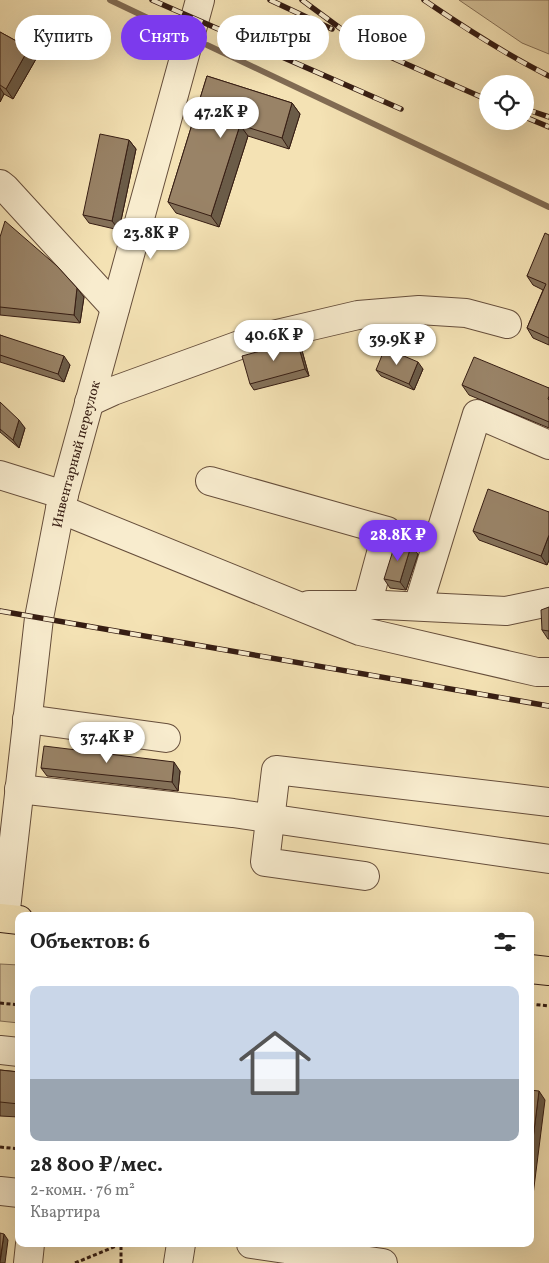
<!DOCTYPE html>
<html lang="ru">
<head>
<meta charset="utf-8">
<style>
  body { margin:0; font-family:Vollkorn,serif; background:#f6f6f6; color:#222; height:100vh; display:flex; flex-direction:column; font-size:19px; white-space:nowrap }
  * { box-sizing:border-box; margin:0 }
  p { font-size:16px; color:#767676 }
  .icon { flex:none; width:28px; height:28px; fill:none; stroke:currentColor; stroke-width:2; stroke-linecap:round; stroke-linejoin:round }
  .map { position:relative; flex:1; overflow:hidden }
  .drawer { position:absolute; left:15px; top:912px; width:519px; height:335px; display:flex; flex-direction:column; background:#fff; border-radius:10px; box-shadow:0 5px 20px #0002 }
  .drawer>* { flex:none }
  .guide { position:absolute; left:15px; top:15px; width:520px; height:45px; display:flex; gap:10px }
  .buttons { position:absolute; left:479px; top:75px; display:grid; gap:10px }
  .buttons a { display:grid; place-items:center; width:55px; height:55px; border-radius:50%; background:#fff; box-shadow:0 5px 20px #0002; font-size:25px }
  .price { position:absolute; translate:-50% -42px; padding:0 11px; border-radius:18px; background:#fff; color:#222; font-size:16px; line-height:32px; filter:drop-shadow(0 1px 2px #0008) }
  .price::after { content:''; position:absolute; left:50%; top:30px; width:15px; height:11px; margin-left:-8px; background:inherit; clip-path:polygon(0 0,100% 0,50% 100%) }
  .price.selected { background:#7c3aed; color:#fff }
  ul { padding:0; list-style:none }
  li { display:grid; align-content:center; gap:10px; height:265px; padding:0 15px }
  li span { display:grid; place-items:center; height:155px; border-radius:10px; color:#555 }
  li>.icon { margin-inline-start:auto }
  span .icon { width:90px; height:90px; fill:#fffc; stroke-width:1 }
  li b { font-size:21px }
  h2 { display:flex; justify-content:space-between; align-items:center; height:60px; padding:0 15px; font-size:21px }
  .pill { padding:0 18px; border-radius:22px; background:#fff; box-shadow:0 5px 20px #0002; font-size:18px; line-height:45px }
  .pill.selected { background:#7c3aed; color:#fff }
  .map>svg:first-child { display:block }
  .green { fill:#d4c199; stroke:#856f56 }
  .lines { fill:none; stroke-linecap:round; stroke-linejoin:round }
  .stream { stroke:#816b53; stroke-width:6 }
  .minor-casing { stroke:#664e3b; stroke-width:30 }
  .major-casing { stroke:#361d13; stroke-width:30 }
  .path { stroke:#361d13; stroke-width:3; stroke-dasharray:4 2.5; stroke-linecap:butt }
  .minor { stroke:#f8ecce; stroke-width:28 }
  .major { stroke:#f4e2b4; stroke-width:28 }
  .rail-casing { stroke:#361d13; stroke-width:5.5 }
  .rail { stroke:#f8ecce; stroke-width:4; stroke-dasharray:11; stroke-linecap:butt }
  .wall { fill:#847159; stroke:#361d13 }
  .shaded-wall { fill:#6b5c48; stroke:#361d13 }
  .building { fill:#998367; stroke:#361d13 }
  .labels { text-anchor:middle; stroke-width:4.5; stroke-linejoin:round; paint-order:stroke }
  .street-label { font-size:14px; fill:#361d13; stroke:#f8ecce }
</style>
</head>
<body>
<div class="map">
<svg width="549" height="1263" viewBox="0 0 549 1263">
  <rect width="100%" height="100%" fill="#f4e2b4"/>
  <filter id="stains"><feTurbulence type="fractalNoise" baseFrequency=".004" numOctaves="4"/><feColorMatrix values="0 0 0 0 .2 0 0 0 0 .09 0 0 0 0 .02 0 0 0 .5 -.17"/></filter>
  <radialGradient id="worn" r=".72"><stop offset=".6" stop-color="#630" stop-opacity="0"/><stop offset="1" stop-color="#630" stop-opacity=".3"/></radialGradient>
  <g class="green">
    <path d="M 459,0 L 549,0 L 549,54 L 522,43 Z"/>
    <path d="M 0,964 L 19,965 L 19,1023 L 0,1021 Z"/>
  </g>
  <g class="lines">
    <g class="stream">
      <path d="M 110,0 L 173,30"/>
      <path d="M 207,45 L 549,207"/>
    </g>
    <g class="minor-casing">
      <g id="minor">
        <path d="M 0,184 L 5,188 L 115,308"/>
        <path d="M 89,402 L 113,391 L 256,339 L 358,315 L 419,310 L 466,313 L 507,324"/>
        <path d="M 0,475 L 64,495"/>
        <path d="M 210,481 L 387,531 L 367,605"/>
        <path d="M 60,509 L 360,631 L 537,672 L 549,672"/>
        <path d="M 309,605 L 384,605 L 506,611 L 549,602"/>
        <path d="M 418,606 L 477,414 L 549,445"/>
        <path d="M 27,719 L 166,738"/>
        <path d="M 19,789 L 233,813 L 549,859"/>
        <path d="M 365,876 L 265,862 L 276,770 L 549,802"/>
        <path id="s1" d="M 5,918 L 39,618 L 60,509 L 200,0"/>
        <path d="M 0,1050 L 19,1052"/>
        <path d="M 0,1191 L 19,1193"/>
        <path d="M 251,1244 L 383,1263"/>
        <path d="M 28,1263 L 30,1244"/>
        <path d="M 178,1263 L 181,1244"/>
      </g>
    </g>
    <g class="major-casing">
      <g id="major">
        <path d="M 0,918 L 19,920"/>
        <path d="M 530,969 L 549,971"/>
      </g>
    </g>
    <g class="path">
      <path d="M 0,1003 L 19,1005"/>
      <path d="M 530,1004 L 549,1006"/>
      <path d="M 0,1147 L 19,1149"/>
      <path d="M 75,1263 L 121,1244"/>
      <path d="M 121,1263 L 121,1244"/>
    </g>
    <use href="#minor" class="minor"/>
    <use href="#major" class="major"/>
    <g class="rail-casing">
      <g id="rail">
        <path d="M 152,0 L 401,109"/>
        <path d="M 270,0 L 332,29"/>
        <path d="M 302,0 L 363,45 L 488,100"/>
        <path d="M 424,0 C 465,28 505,54 549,76"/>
        <path d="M 525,109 L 549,117"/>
        <path d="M 525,117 L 549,127"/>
        <path d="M 0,611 L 549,706"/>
      </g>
    </g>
    <use href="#rail" class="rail"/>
  </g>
  <g class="wall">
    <path d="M 0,32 L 29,48 L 36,59 L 13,99 L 4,94 L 0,102 Z"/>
    <path d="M 207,76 L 292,103 L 300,114 L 289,149 L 248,136 L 219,227 L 176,213 L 168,202 Z"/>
    <path d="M 129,140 L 136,149 L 119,230 L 89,223 L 83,215 Z"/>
    <path d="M 549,235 L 549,345 L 533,338 L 527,328 L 543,290 L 533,285 L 527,276 Z"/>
    <path d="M 0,237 L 84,297 L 80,323 L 0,315 Z"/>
    <path d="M 0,335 L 70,365 L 64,382 L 0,362 Z"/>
    <path d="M 301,347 L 309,376 L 254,390 L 250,384 Z"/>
    <path d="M 423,369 L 414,390 L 381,376 L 376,370 Z"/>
    <path d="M 462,385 L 549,388 L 549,428 L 469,395 Z"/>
    <path d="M 0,402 L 25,428 L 19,448 L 0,432 Z"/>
    <path d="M 549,512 L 549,560 L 547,565 L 479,540 L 473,531 Z"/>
    <path d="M 418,554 L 406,590 L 390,588 L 384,579 Z"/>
    <path d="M 549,607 L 549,639 L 548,639 L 542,630 Z"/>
    <path d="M 41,768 L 180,771 L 178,791 L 47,776 Z"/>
    <path d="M 0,1070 L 19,1072 L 19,1117 L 0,1116 Z"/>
  </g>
  <g class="shaded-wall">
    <path d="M 29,48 L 36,59 L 13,99 L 6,89 Z"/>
    <path d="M 0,88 L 4,94 L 0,102 Z"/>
    <path d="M 292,103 L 300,114 L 289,149 L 282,138 Z"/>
    <path d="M 240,125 L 248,136 L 219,227 L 211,216 Z"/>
    <path d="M 129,140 L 136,149 L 119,230 L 112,221 Z"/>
    <path d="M 77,288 L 84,297 L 80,323 L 74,315 Z"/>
    <path d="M 297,341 L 301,347 L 309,376 L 305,369 Z"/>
    <path d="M 64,356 L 70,365 L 64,382 L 58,374 Z"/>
    <path d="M 418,362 L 423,369 L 414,390 L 409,384 Z"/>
    <path d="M 19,420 L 25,428 L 19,448 L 13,440 Z"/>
    <path d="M 549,535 L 549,560 L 547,565 L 541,556 Z"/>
    <path d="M 411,546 L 418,554 L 406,590 L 400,582 Z"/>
    <path d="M 174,762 L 180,771 L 178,791 L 172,782 Z"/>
    <path d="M 539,1091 L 545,1100 L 532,1203 L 530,1200 L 530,1163 Z"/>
    <path d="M 4,1234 L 8,1240 L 5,1263 L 0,1263 Z"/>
  </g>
  <g class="building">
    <path d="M 0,32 L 29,48 L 6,89 L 0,85 Z"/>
    <path d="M 207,76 L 292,103 L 282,138 L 240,125 L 211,216 L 168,202 Z"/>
    <path d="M 100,134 L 129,140 L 112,221 L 83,215 Z"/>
    <path d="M 5,221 L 57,266 L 77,288 L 74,315 L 0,307 L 0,237 Z"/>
    <path d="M 545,233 L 549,235 L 549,338 L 527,328 L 546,284 L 527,276 Z"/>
    <path d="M 0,335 L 64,356 L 58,374 L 0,355 Z"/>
    <path d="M 297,341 L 305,369 L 250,384 L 242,356 Z"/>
    <path d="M 385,348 L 418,362 L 409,384 L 376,370 Z"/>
    <path d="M 474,357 L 549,388 L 549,396 L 548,399 L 549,400 L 549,422 L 462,385 Z"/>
    <path d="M 0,402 L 19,420 L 13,440 L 0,429 Z"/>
    <path d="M 488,489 L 549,512 L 549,535 L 541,556 L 473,531 Z"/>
    <path d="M 396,541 L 411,546 L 400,582 L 384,579 Z"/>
    <path d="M 549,607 L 549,631 L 542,630 L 541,610 Z"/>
    <path d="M 44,746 L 174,762 L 172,782 L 41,768 Z"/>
    <path d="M 0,1070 L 19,1072 L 19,1104 L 0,1102 Z"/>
    <path d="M 530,1090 L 539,1091 L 530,1163 Z"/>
    <path d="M 0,1233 L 4,1234 L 0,1260 Z"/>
  </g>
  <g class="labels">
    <g class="street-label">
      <text dy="5" stroke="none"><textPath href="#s1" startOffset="470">Инвентарный переулок</textPath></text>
    </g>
  </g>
  <rect width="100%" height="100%" filter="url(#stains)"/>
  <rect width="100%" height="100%" fill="url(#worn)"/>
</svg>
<div class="buttons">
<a><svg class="icon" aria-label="locate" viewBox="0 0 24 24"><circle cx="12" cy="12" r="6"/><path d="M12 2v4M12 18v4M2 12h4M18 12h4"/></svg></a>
</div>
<b class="price" style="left:221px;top:139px">47.2K ₽</b>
<b class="price" style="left:151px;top:260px">23.8K ₽</b>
<b class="price" style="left:274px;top:362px">40.6K ₽</b>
<b class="price" style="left:397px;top:366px">39.9K ₽</b>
<b class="price selected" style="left:398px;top:562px">28.8K ₽</b>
<b class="price" style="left:107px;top:764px">37.4K ₽</b>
<div class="guide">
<a class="pill">Купить</a>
<a class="pill selected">Снять</a>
<a class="pill">Фильтры</a>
<a class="pill">Новое</a>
</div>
<section class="drawer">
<h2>Объектов: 6<svg class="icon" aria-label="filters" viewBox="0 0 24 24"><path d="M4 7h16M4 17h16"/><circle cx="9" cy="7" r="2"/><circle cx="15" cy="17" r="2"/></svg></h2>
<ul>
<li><span style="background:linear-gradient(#c9d6e8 60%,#9aa5b1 0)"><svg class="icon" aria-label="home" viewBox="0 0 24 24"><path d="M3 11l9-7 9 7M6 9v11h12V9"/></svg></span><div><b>28 800 ₽/мес.</b><p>2-комн. · 76 m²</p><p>Квартира</p></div></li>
</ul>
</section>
</div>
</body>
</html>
